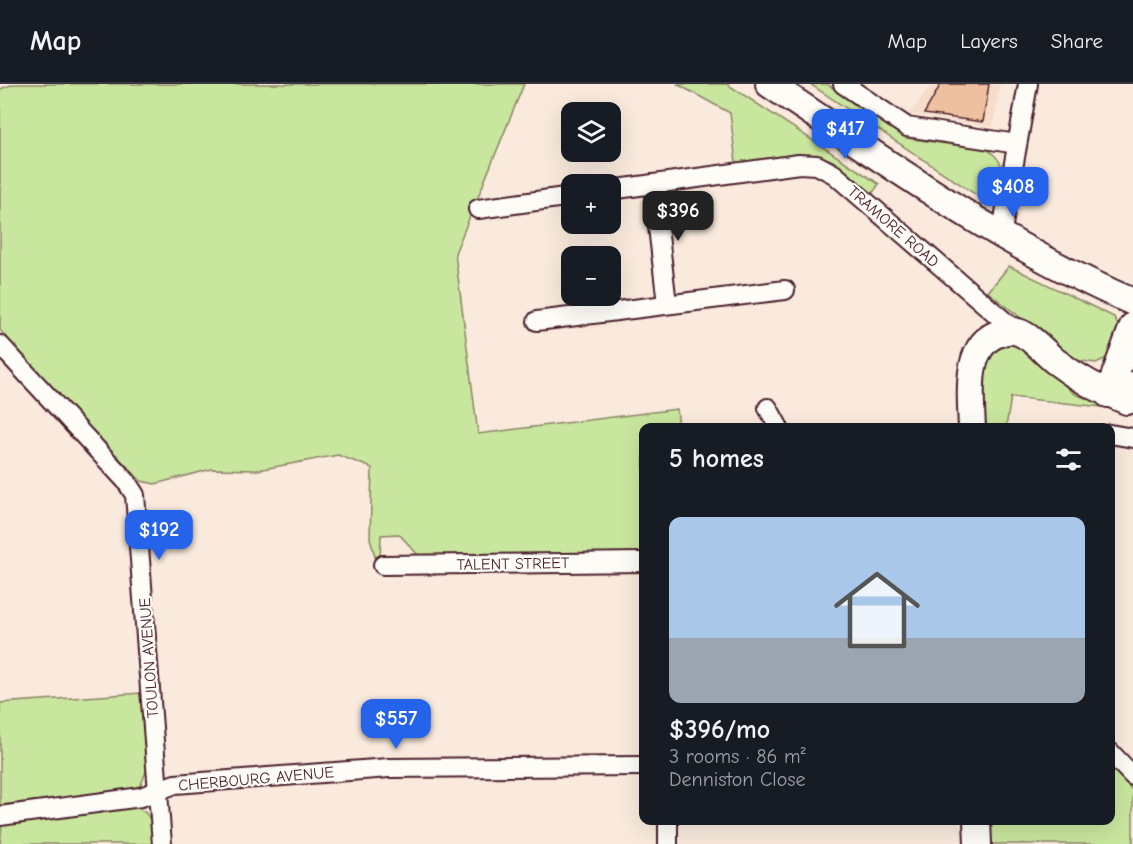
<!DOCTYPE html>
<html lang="en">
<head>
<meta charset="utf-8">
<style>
  body { margin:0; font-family:"Comic Neue",sans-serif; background:#20242c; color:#f1f3f6; height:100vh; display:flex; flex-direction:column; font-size:22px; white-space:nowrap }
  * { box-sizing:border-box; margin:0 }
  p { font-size:20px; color:#9ea1a6 }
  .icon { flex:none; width:33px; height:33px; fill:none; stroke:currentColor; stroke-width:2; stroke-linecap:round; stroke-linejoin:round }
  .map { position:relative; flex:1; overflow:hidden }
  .panel { position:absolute; left:639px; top:339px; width:476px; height:402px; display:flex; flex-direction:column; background:#171b24; border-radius:12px; box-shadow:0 6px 24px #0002 }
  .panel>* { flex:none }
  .controls { position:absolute; left:561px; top:18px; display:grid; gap:12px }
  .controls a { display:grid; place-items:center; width:60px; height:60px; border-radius:12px; background:#171b24; box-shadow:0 6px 24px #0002; font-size:30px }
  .price { position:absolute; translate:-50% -51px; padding:0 14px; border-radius:12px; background:#2563eb; color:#fff; font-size:20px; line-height:39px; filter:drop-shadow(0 2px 3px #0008) }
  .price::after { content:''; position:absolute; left:50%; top:36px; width:18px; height:14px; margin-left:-9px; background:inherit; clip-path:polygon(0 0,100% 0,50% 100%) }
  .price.selected { background:#222; color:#fff }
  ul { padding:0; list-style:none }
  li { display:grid; align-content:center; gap:12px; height:318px; padding:0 30px }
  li+li { border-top:2px solid #363941 }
  li span { display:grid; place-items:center; height:186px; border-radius:12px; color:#555 }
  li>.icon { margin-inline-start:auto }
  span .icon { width:108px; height:108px; fill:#fffc; stroke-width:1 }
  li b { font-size:26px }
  h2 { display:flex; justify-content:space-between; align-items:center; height:72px; padding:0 30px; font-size:26px }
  header { display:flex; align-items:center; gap:36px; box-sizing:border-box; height:84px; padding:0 30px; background:#171b24; border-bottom:2px solid #363941 }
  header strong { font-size:28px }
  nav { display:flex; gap:33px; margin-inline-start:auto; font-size:21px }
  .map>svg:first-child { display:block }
  .built { fill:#f6ddca }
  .green { fill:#c9e69e; stroke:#8a8264; stroke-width:1.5 }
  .building { fill:#efc09f; stroke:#4a1f2b; stroke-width:1.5 }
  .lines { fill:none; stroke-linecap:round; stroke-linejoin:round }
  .street-casing { stroke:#4a1f2b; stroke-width:22 }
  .secondary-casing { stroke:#4a1f2b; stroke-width:30 }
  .street { stroke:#fdfcf7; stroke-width:18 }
  .secondary { stroke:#fdfcf7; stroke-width:26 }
  .labels { text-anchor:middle; stroke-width:4.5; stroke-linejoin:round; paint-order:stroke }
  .street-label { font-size:16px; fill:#4a1f2b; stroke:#fdfcf7 }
</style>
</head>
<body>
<header>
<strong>Map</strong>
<nav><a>Map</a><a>Layers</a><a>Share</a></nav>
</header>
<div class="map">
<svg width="1133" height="760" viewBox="0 0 1133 760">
  <rect width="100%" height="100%" fill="#f9eadd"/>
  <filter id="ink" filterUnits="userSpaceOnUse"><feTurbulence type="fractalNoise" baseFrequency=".0167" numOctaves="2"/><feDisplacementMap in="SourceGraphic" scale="12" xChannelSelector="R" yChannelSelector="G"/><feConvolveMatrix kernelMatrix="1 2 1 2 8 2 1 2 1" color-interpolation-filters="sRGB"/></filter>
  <g filter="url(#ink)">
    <path class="built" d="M 932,0 L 1000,0 L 993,43 L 909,30 Z"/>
    <g class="green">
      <path d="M 14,0 L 524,0 L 455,169 L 478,350 L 677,325 L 679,343 L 644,344 L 643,471 L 419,472 L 399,450 L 381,451 L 380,476 L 376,476 L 370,454 L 372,384 L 338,371 L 258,386 L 212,385 L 155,400 L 141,397 L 37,289 L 0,246 L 0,5 Z"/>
      <path d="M 677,0 L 727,0 L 879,100 L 872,110 L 833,77 L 821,72 L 797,70 L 736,79 L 730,29 Z"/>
      <path d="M 810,0 L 827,0 L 906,54 L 988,66 C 1003,76 1004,87 1001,103 L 984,116 Z"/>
      <path d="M 1009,182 L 1114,233 L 1121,248 L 1113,271 L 1096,279 L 1074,276 L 988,208 Z"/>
      <path d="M 1008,259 L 1021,263 L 1075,310 L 1111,324 L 1011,313 L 1006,343 L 981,344 L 982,283 L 986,271 Z"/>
      <path d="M 142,609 L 147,685 L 141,701 L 130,706 L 0,721 L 0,619 Z"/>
      <path d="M 1110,682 L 1133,707 L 1133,760 L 987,760 L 986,737 L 1110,736 Z"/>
      <path d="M 131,723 C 153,725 152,742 153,760 L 0,760 L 2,741 Z"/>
    </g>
    <path class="building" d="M 941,0 L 989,0 L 983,38 L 924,30 Z"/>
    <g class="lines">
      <g class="street-casing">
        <g id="street">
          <path d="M 843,0 L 907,43 L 1017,60"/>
          <path d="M 653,100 L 667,220"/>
          <path d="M 610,106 L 799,80 L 817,81 L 834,90 L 1017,248"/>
          <path d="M 478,125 L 572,112"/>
          <path d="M 1001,152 L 1028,0"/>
          <path d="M 537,237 L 785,206"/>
          <path d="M 0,261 L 126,397 L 135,411 L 162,760"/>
          <path d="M 768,324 L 779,344"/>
          <path d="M 1110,350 L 1133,354"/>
          <path d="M 383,481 L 644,478"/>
          <path d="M 1110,668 L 1133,692"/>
          <path d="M 0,732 L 141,713 L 175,700 L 389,684 L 644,682"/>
          <path d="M 668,736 L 668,760"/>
        </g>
      </g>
      <g class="secondary-casing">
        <g id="secondary">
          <path d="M 769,0 C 887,78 1002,162 1133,218"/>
          <path d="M 1108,310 L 1133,242"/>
          <path d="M 972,344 C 971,314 963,260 1000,249 C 1005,247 1012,246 1018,248 C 1031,252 1044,268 1055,277 C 1077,294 1101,307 1127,317 L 1133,301"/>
          <path d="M 977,736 L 978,760"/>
        </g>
      </g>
      <use href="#street" class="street"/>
      <use href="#secondary" class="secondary"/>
    </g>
  </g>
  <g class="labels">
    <g class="street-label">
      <text transform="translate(894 142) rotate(41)" y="6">TRAMORE ROAD</text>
      <text transform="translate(513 479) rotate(-1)" y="6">TALENT STREET</text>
      <text transform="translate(148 574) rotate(-94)" y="6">TOULON AVENUE</text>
      <text transform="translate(256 694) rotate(-5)" y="6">CHERBOURG AVENUE</text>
    </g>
  </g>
</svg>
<div class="controls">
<a><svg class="icon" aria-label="layers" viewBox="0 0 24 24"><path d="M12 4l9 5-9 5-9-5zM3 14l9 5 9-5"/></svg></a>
<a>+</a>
<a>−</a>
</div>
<b class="price" style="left:845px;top:76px">$417</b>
<b class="price" style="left:1013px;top:134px">$408</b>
<b class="price selected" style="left:678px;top:158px">$396</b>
<b class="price" style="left:159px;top:477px">$192</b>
<b class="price" style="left:396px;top:666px">$557</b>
<section class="panel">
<h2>5 homes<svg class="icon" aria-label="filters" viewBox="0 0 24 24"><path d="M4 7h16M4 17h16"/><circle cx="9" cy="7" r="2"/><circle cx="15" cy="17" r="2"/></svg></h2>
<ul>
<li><span style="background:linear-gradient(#a9c7e8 65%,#9aa5b1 0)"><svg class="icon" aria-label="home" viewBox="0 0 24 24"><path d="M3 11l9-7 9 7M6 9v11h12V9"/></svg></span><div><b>$396/mo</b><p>3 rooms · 86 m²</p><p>Denniston Close</p></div></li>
</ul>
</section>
</div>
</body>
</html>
